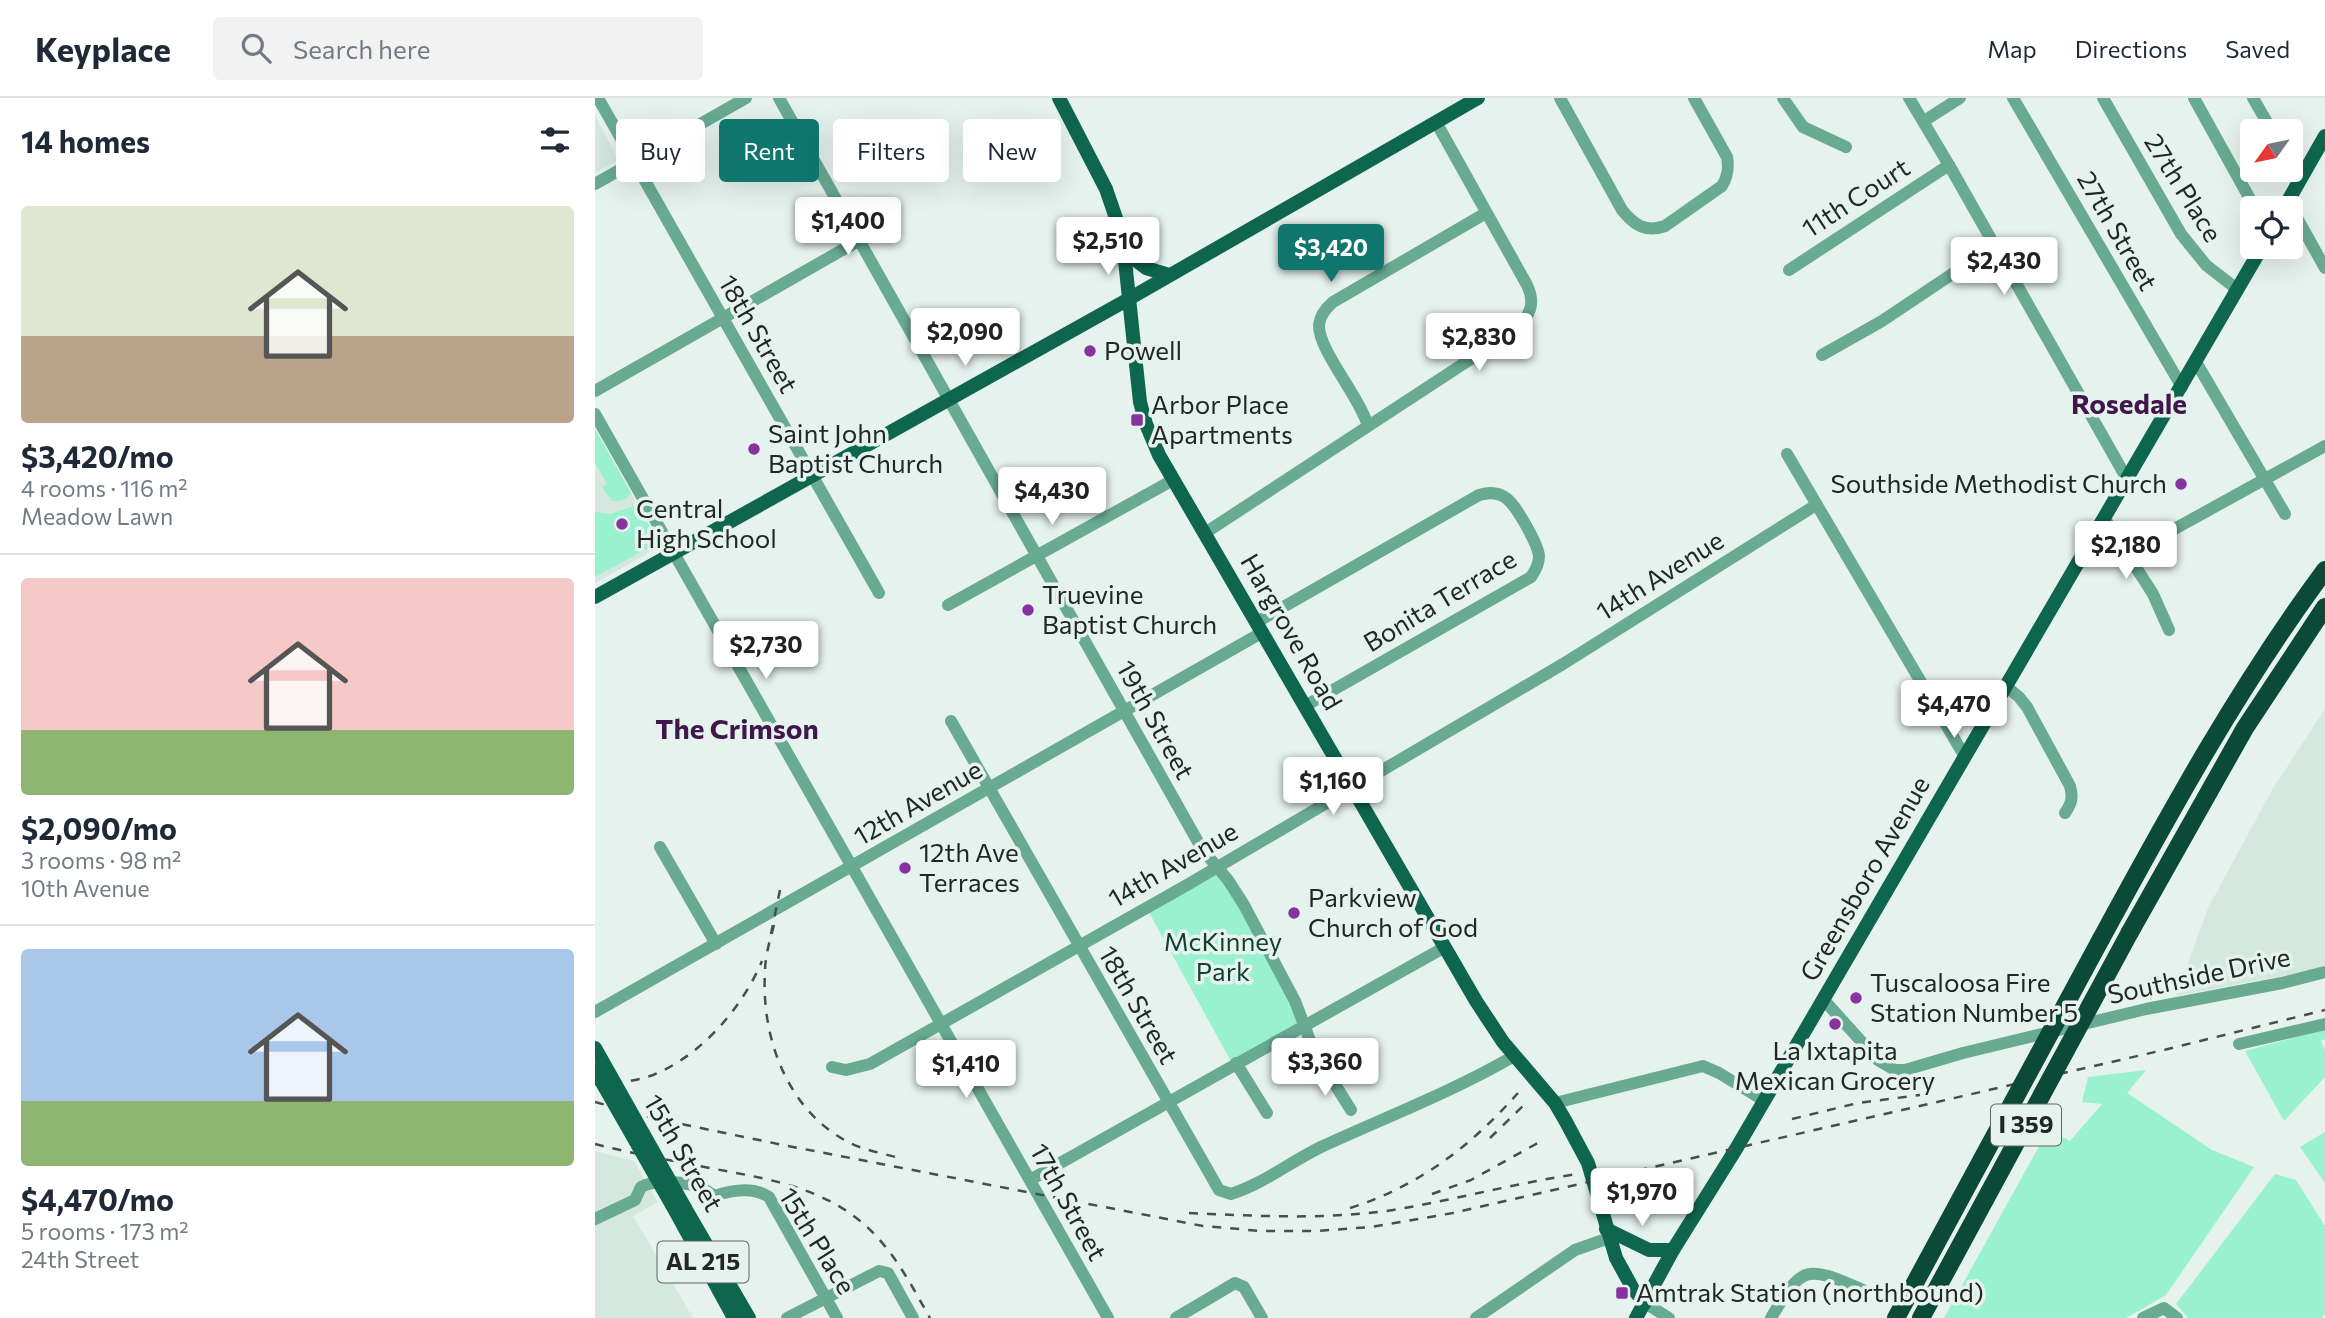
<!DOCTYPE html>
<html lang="en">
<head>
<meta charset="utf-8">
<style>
  body { margin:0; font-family:Commissioner,sans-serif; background:#f2f2f3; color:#1f2937; height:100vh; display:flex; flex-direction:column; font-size:26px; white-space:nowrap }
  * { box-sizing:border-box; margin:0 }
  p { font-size:23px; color:#747a83 }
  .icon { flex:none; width:38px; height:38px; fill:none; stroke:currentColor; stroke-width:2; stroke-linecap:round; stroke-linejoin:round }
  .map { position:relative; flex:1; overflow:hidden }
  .sheet { display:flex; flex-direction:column; background:#fff; width:595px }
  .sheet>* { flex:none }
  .guide { position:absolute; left:21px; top:21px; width:665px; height:63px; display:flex; gap:14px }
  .needle { width:46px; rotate:237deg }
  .controls { position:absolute; left:1645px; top:21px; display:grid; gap:14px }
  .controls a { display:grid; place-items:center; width:63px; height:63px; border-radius:7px; background:#fff; box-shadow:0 7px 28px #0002; font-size:35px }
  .price { position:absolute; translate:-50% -60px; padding:0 16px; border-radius:7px; background:#fff; color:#222; font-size:23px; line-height:46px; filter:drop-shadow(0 2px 4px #0008) }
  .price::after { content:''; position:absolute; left:50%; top:42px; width:21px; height:16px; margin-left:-10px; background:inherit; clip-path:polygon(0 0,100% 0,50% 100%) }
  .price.active { background:#0f766e; color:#fff }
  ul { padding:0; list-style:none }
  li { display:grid; align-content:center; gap:14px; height:371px; padding:0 21px }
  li+li { border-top:2px solid #e0e1e3 }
  li span { display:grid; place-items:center; height:217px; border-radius:7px; color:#555 }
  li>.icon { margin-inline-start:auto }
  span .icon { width:126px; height:126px; fill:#fffc; stroke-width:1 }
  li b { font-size:30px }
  h2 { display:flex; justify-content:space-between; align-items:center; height:84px; padding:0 21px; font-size:30px }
  .chip { padding:0 24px; border-radius:7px; background:#fff; box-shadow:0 7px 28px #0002; font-size:24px; line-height:63px }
  .chip.active { background:#0f766e; color:#fff }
  header { display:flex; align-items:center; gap:42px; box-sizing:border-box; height:98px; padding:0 35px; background:#fff; border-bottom:2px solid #e0e1e3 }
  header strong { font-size:33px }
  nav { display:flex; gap:38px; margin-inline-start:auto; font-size:24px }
  .search { width:490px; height:63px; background:#f2f2f3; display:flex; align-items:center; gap:18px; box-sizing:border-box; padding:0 24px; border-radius:7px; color:#747a83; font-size:26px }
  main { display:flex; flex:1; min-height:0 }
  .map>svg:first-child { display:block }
  .built { fill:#d4e8e0 }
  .green { fill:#99f1d0 }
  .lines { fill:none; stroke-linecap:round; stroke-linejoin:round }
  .minor { stroke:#69aa92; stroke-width:12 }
  .major { stroke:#0f664e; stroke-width:14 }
  .highway { stroke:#0c4a38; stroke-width:18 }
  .rail { stroke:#484e4b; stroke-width:2.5; stroke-dasharray:9 9; stroke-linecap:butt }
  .major-bridge { stroke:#0f664e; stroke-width:14 }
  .highway-bridge { stroke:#0c4a38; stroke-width:18 }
  .poi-dot { fill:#88329f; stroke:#e6f2ed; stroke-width:2.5 }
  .labels { text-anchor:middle; stroke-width:7; stroke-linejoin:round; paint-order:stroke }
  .shield { fill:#e6f2ed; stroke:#5d6461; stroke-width:2 }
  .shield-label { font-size:24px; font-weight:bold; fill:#222725 }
  .street-label { font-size:26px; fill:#222725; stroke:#e6f2ed }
  .poi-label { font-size:26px; fill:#222725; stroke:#e6f2ed; text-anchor:start }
  .park-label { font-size:26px; fill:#113f31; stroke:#e6f2ed }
  .neighbourhood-label { font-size:28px; font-weight:bold; fill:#40174c; stroke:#e6f2ed }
</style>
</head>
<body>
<header>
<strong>Keyplace</strong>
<div class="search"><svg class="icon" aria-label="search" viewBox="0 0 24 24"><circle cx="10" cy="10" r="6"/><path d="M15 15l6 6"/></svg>Search here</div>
<nav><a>Map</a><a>Directions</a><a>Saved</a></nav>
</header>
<main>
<section class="sheet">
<h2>14 homes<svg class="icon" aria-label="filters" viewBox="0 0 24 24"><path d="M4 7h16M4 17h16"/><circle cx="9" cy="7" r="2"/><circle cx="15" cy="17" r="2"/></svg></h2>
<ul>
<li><span style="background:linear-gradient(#dfe7d0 60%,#b9a48a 0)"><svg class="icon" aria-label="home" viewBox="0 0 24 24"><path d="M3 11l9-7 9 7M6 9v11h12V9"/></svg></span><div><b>$3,420/mo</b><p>4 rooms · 116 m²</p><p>Meadow Lawn</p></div></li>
<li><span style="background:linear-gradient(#f6c9c9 70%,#8fb573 0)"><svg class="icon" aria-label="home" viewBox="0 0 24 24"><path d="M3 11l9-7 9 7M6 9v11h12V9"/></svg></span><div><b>$2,090/mo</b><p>3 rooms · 98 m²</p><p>10th Avenue</p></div></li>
<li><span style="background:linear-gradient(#a9c7e8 70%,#8fb573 0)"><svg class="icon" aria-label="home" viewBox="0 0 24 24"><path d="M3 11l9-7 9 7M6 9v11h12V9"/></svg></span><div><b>$4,470/mo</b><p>5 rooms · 173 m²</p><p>24th Street</p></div></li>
</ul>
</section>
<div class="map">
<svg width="1730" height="1220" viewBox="0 0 1730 1220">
  <rect width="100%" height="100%" fill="#e6f2ed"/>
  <g class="built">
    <path d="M 0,17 L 23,62 L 0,75 Z"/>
    <path d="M 0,331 L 66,448 L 0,485 Z"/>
    <path d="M 1730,611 L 1730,870 L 1581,898 L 1613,810 L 1677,692 Z"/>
    <path d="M 0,1053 L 39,1063 L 63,1104 L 38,1118 L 98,1220 L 0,1220 Z"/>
  </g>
  <g class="green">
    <path d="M 0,331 L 36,395 C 31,402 26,403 17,403 L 7,389 L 12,386 L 0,365 Z"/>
    <path d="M 42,407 L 64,444 L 0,479 L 0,414 L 15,416 Z"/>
    <path d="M 623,769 L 710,927 L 638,967 L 551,809 Z"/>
    <path d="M 1730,931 L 1730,941 L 1726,943 L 1730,952 L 1730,979 L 1689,1023 L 1650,953 Z"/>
    <path d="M 1551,972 L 1532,995 L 1617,1052 L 1659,1069 L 1571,1197 L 1531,1220 L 1349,1220 L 1453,1032 L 1475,1043 L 1507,1006 L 1487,1004 L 1493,979 Z"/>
    <path d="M 1730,1034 L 1730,1085 L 1705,1049 Z"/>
    <path d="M 1680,1076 L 1701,1082 L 1730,1128 L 1730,1216 L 1727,1220 L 1593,1220 L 1581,1206 Z"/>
  </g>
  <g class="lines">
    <g class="minor">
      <path d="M 3,0 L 284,495"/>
      <path d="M 184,0 L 607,751 L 633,782 L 649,807 L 700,903 L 719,953 L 756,1012"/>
      <path d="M 965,0 L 1027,112 C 1039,127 1051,135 1070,128 L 1127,88 C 1133,78 1134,70 1132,59 L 1099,0"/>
      <path d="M 1188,0 L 1208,29 L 1251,49"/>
      <path d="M 1314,0 L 1354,67 L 1532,381"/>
      <path d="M 1418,0 L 1587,289"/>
      <path d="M 1508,0 L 1586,136 L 1611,167 L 1643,192"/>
      <path d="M 1599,0 L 1660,110"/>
      <path d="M 1658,0 L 1677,33"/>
      <path d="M 1329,23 L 1365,0"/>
      <path d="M 1696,66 L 1705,82"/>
      <path d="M 0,86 L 151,0"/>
      <path d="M 1693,104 L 1730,170"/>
      <path d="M 1194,172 L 1354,67"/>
      <path d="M 1227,257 L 1287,223 L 1399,148"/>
      <path d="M 1601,264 L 1690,416"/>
      <path d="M 0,293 L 263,143"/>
      <path d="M 0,316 L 513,1220"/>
      <path d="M 773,328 C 765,299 723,252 724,227 C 725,217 731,210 738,204 L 891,115"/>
      <path d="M 1192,356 L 1370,659"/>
      <path d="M 1510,421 L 1558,496 L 1574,532"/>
      <path d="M 610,435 L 920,232 C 935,218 941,206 932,187 L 841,24"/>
      <path d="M 1534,456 L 1730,348"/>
      <path d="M 353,507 L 578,382"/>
      <path d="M 662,524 L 884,397 C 894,394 903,394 911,400 C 921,407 943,446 944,458 C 944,466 941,472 936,479 L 710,608"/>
      <path d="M 1412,589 L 1424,599 L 1432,609 L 1475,688 C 1478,699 1477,705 1470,715"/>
      <path d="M 356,623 L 624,1092 L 636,1096 C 668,1086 695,1064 726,1049 C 791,1019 857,994 919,958"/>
      <path d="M 65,749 L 121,846"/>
      <path d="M 1228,901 L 1283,962 L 1300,972 L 1310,972 L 1368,955 L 1551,911 L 1687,885 L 1730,874"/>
      <path d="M 0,914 L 668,534"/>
      <path d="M 1644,946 L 1730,926"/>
      <path d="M 641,965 L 672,1015"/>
      <path d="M 237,969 L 251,972 L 275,966 L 592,787 L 968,566 L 1221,407"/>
      <path d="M 960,1005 L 1108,968 L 1124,975 L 1168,1002"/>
      <path d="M 435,1082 L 850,849"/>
      <path d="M 0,1121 L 40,1102 L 46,1089 C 64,1079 103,1084 119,1098 C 137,1092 158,1088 174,1099 L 242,1220"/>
      <path d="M 1050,1205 L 1074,1220"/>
      <path d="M 192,1220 L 284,1173 L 293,1175 L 318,1220"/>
      <path d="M 581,1220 L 640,1185 L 649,1189 L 667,1220"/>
      <path d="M 881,1220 L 980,1152 L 1014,1140"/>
      <path d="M 1176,1220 C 1208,1165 1212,1168 1268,1192"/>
      <path d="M 1548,1220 L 1569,1210 L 1582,1220"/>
    </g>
    <g class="major">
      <path d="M 464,0 L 511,91 L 522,123 L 529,153 L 545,304 L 551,326 L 564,357 L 881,903 L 908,944 L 960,1005 L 970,1022 L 993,1065 L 1021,1160 L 1038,1191 L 1050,1205"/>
      <path d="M 1689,110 L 1730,38"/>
      <path d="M 529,153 L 551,170 L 574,177"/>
      <path d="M 0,499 L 532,202 L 883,0"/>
      <path d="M 77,1107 L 139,1220"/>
      <path d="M 90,1110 L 154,1220"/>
      <path d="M 1011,1131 L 1054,1152 L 1078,1152"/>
      <path d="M 1041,1220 L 1078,1152 L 1141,1051 L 1667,149"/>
    </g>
    <g class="highway">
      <path d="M 1535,834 L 1650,630 L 1730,509"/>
      <path d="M 1506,841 C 1575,714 1644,588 1730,472"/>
    </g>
    <g class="rail">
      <path d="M 179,827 C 175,842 170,858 170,874 C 166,939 192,1012 253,1044 C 268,1052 287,1055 304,1060"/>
      <path d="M 176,836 L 186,787"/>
      <path d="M 0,986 C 20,985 39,984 58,977 C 107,957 147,910 167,863"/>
      <path d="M 0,1004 L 62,1021 L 188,1047 L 608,1128 L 666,1133 L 721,1133 L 776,1129 L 858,1115 L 1573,951 L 1730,912"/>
      <path d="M 1197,1021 L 1263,1005 L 1325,997"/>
      <path d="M 895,1040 L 930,1006"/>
      <path d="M 0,1046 C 39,1056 80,1063 120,1071 C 180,1082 240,1092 283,1140 C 304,1163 319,1192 335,1220"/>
      <path d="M 837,1096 L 876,1082 L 950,1041"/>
      <path d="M 755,1110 C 824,1088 875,1049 923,995"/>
      <path d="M 594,1115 C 662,1118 730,1122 798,1112 C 860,1102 920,1085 983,1076"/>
    </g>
    <g class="major-bridge">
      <path d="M 0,950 L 90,1110"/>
      <path d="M 0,972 L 77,1107"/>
    </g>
    <g class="highway-bridge">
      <path d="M 1301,1220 L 1506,841"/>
      <path d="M 1326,1220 L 1535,834"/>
    </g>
  </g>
  <g class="poi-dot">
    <circle cx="495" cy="253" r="7"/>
    <rect x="535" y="315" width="14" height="14" rx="3.5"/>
    <circle cx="159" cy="351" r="7"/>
    <circle cx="1586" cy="386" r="7"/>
    <circle cx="27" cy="426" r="7"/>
    <circle cx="433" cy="512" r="7"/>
    <circle cx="310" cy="770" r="7"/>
    <circle cx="699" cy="815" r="7"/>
    <circle cx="1261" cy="900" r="7"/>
    <circle cx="1240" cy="926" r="7"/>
    <rect x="1020" y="1188" width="14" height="14" rx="3.5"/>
  </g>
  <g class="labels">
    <g class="shield">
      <rect x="1396" y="1006.5" width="70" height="41" rx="5"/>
      <rect x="62.5" y="1143.5" width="91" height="41" rx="5"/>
    </g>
    <g class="shield-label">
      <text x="1431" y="1035">I 359</text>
      <text x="108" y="1172">AL 215</text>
    </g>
    <g class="street-label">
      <text transform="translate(1588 90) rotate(58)" y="9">27th Place</text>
      <text transform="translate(1261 100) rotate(-33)" y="9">11th Court</text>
      <text transform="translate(1522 133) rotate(60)" y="9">27th Street</text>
      <text transform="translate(163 236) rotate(60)" y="9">18th Street</text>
      <text transform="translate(1065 478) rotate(-32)" y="9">14th Avenue</text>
      <text transform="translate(845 503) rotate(-31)" y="9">Bonita Terrace</text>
      <text transform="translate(696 534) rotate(60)" y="9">Hargrove Road</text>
      <text transform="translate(560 622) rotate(61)" y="9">19th Street</text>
      <text transform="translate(323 705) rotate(-30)" y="9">12th Avenue</text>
      <text transform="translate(578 767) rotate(-30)" y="9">14th Avenue</text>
      <text transform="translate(1270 781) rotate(-60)" y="9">Greensboro Avenue</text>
      <text transform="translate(1604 878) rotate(-12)" y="9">Southside Drive</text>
      <text transform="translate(543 907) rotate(60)" y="9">18th Street</text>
      <text transform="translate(88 1055) rotate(60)" y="9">15th Street</text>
      <text transform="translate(473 1104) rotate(61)" y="9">17th Street</text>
      <text transform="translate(222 1143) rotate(58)" y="9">15th Place</text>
    </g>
    <g class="poi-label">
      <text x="509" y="262">Powell</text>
      <text x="556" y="316">Arbor Place<tspan x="556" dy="30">Apartments</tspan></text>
      <text x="173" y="345">Saint John<tspan x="173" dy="30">Baptist Church</tspan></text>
      <text x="1572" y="395" text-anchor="end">Southside Methodist Church</text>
      <text x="41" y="420">Central<tspan x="41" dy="30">High School</tspan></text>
      <text x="447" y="506">Truevine<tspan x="447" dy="30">Baptist Church</tspan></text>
      <text x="324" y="764">12th Ave<tspan x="324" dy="30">Terraces</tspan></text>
      <text x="713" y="809">Parkview<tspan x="713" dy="30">Church of God</tspan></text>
      <text x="1275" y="894">Tuscaloosa Fire<tspan x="1275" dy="30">Station Number 5</tspan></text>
      <text x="1240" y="962" text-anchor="middle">La Ixtapita<tspan x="1240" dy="30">Mexican Grocery</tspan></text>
      <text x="1041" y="1204">Amtrak Station (northbound)</text>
    </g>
    <g class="park-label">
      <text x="628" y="853">McKinney<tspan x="628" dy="30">Park</tspan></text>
    </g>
    <g class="neighbourhood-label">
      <text x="1534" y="316">Rosedale</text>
      <text x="142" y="641">The Crimson</text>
    </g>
  </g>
</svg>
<div class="controls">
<a><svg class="needle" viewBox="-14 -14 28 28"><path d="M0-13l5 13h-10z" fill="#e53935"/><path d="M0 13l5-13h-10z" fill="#747a83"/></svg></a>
<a><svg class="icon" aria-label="locate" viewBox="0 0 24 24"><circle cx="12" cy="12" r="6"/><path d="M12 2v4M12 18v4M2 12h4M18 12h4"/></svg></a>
</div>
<b class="price" style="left:253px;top:159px">$1,400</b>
<b class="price" style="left:513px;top:179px">$2,510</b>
<b class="price active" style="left:736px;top:186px">$3,420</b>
<b class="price" style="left:1409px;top:199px">$2,430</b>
<b class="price" style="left:370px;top:270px">$2,090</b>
<b class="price" style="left:884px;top:275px">$2,830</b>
<b class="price" style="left:457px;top:429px">$4,430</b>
<b class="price" style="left:1531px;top:483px">$2,180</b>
<b class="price" style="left:171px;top:583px">$2,730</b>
<b class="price" style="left:1359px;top:642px">$4,470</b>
<b class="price" style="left:738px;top:719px">$1,160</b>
<b class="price" style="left:730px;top:1000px">$3,360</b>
<b class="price" style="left:371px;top:1002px">$1,410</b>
<b class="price" style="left:1047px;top:1130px">$1,970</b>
<div class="guide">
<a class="chip">Buy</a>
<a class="chip active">Rent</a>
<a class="chip">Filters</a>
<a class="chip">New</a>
</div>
</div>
</main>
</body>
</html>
